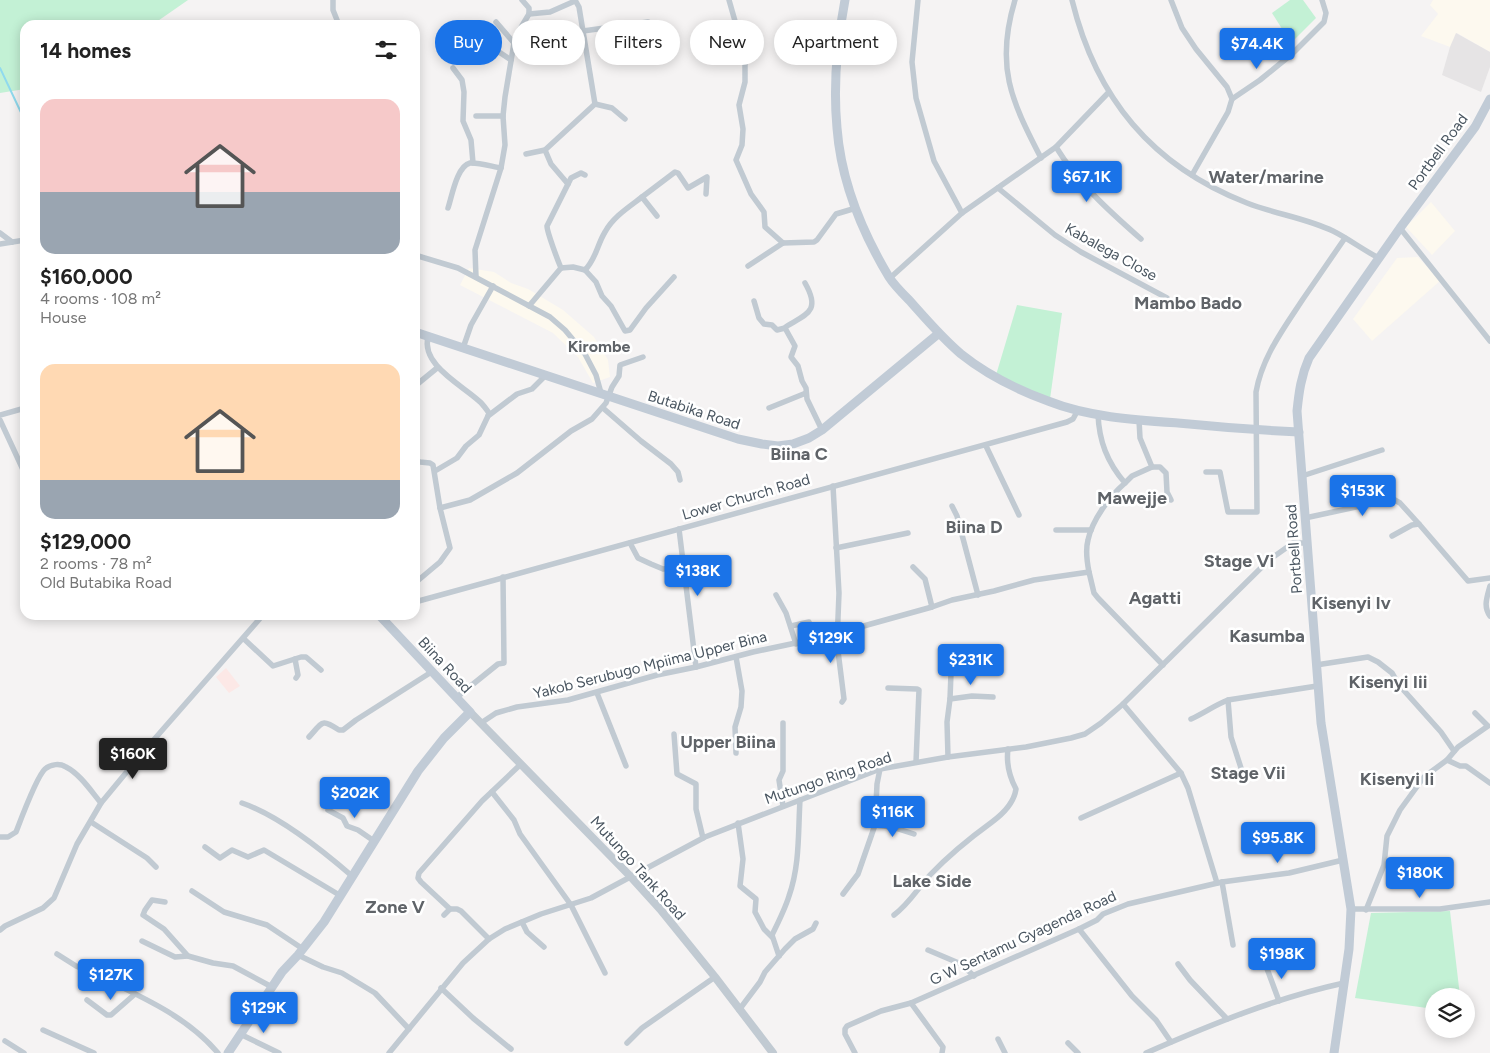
<!DOCTYPE html>
<html lang="en">
<head>
<meta charset="utf-8">
<style>
  body { margin:0; font-family:Figtree,sans-serif; background:#f2f2f2; color:#222; height:100vh; display:flex; flex-direction:column; font-size:19px; white-space:nowrap }
  * { box-sizing:border-box; margin:0 }
  p { font-size:16px; color:#767676 }
  .icon { flex:none; width:28px; height:28px; fill:none; stroke:currentColor; stroke-width:2; stroke-linecap:round; stroke-linejoin:round }
  .map { position:relative; flex:1; overflow:hidden }
  .sheet { position:absolute; left:20px; top:20px; width:400px; height:600px; display:flex; flex-direction:column; background:#fff; border-radius:15px; box-shadow:0 2px 12px #0003 }
  .sheet>* { flex:none }
  .banner { position:absolute; left:435px; top:20px; width:475px; height:45px; display:flex; gap:10px }
  .tools { position:absolute; left:1425px; top:988px; display:grid; gap:10px }
  .tools a { display:grid; place-items:center; width:50px; height:50px; border-radius:50%; background:#fff; box-shadow:0 2px 12px #0003; font-size:25px }
  .price { position:absolute; translate:-50% -42px; padding:0 11px; border-radius:5px; background:#1a73e8; color:#fff; font-size:16px; line-height:32px; filter:drop-shadow(0 1px 2px #0008) }
  .price::after { content:''; position:absolute; left:50%; top:30px; width:15px; height:11px; margin-left:-8px; background:inherit; clip-path:polygon(0 0,100% 0,50% 100%) }
  .price.current { background:#222; color:#fff }
  ul { padding:0; list-style:none }
  li { display:grid; align-content:center; gap:10px; height:265px; padding:0 20px }
  li span { display:grid; place-items:center; height:155px; border-radius:15px; color:#555 }
  li>.icon { margin-inline-start:auto }
  span .icon { width:90px; height:90px; fill:#fffc; stroke-width:1 }
  li b { font-size:21px }
  h2 { display:flex; justify-content:space-between; align-items:center; height:60px; padding:0 20px; font-size:21px }
  .tag { padding:0 18px; border-radius:22px; background:#fff; box-shadow:0 2px 12px #0003; font-size:18px; line-height:45px }
  .tag.current { background:#1a73e8; color:#fff }
  .map>svg:first-child { display:block }
  .commercial { fill:#fdf9ef }
  .education { fill:#e6e4e5 }
  .medical { fill:#fce8e6 }
  .green { fill:#c3f1d5 }
  .lines { fill:none; stroke-linecap:round; stroke-linejoin:round }
  .stream { stroke:#90daee; stroke-width:2 }
  .minor { stroke:#c1cad2; stroke-width:5.5 }
  .tertiary { stroke:#c1cad2; stroke-width:8 }
  .secondary { stroke:#c1cbd6; stroke-width:9 }
  .labels { text-anchor:middle; stroke-width:5; stroke-linejoin:round; paint-order:stroke }
  .street-label { font-size:15px; fill:#4a5661; stroke:#fff }
  .neighbourhood-label { font-size:16px; font-weight:bold; fill:#5f6368; stroke:#fff }
  .quarter-label { font-size:18px; font-weight:bold; fill:#5f6368; stroke:#fff }
</style>
</head>
<body>
<div class="map">
<svg width="1490" height="1053" viewBox="0 0 1490 1053">
  <rect width="100%" height="100%" fill="#f5f3f3"/>
  <g class="commercial">
    <path d="M 1433,0 L 1490,0 L 1490,52 L 1457,33 L 1450,47 L 1421,36 L 1438,14 L 1430,5 Z"/>
    <path d="M 1431,202 L 1455,231 L 1432,255 L 1406,227 Z"/>
    <path d="M 1418,257 L 1440,281 L 1372,341 L 1353,319 L 1397,258 Z"/>
    <path d="M 469,268 L 494,272 L 511,283 L 528,289 L 563,310 L 594,337 L 608,360 L 610,377 L 593,383 L 578,357 L 553,333 L 460,285 Z"/>
  </g>
  <path class="education" d="M 1456,33 L 1490,52 L 1490,67 L 1481,92 L 1442,75 L 1450,47 Z"/>
  <path class="medical" d="M 226,668 L 240,686 L 229,693 L 216,677 Z"/>
  <g class="green">
    <path d="M 0,0 L 188,0 L 152,25 L 25,25 L 25,89 L 0,93 Z"/>
    <path d="M 1290,0 L 1303,0 L 1316,18 L 1291,43 L 1272,13 Z"/>
    <path d="M 1017,305 L 1062,313 L 1050,399 L 996,375 Z"/>
    <path d="M 1450,911 L 1460,996 L 1434,996 L 1434,1009 L 1355,998 L 1371,913 Z"/>
  </g>
  <g class="lines">
    <path class="stream" d="M 0,68 L 25,121"/>
    <g class="minor">
      <path d="M 333,0 L 333,10 L 339,25"/>
      <path d="M 575,0 L 579,7 L 595,104"/>
      <path d="M 729,0 L 745,56 L 745,82 L 739,105 L 743,129 L 742,145 L 736,160 L 751,194 L 764,212 L 765,227 L 783,243 L 814,242 L 817,240 L 836,214 L 856,208"/>
      <path d="M 918,0 L 912,62 L 916,98 L 934,161 L 962,213"/>
      <path d="M 1015,0 C 995,66 1011,100 1041,158"/>
      <path d="M 1072,0 C 1096,98 1152,166 1247,203 C 1275,214 1306,218 1333,231 C 1349,239 1363,250 1379,258"/>
      <path d="M 1171,0 L 1182,28 L 1196,49 L 1227,87 L 1232,99 L 1228,112 L 1192,175"/>
      <path d="M 529,14 L 550,12 L 575,1"/>
      <path d="M 496,22 L 514,43"/>
      <path d="M 583,31 L 648,22"/>
      <path d="M 475,36 L 511,60"/>
      <path d="M 453,68 L 462,80 L 464,92 L 463,121 L 471,140 L 473,163"/>
      <path d="M 415,99 L 417,117 L 415,155"/>
      <path d="M 1232,99 L 1260,80 L 1292,54 L 1324,22 L 1326,13 L 1322,0"/>
      <path d="M 595,104 L 612,108 L 625,119"/>
      <path d="M 476,116 L 503,116"/>
      <path d="M 1056,147 C 1078,183 1109,211 1141,239"/>
      <path d="M 545,150 L 551,164 L 568,184"/>
      <path d="M 526,154 L 545,150 L 595,104"/>
      <path d="M 998,188 L 1055,235 L 1081,252 L 1167,298"/>
      <path d="M 642,197 L 675,172 L 678,173 L 688,188 L 707,177 L 706,194"/>
      <path d="M 448,208 C 452,196 457,166 470,163 C 477,162 494,167 501,168"/>
      <path d="M 1400,228 L 1490,341"/>
      <path d="M 0,233 L 12,242"/>
      <path d="M 0,244 L 25,240"/>
      <path d="M 415,255 L 458,268 L 550,317 L 565,330 L 585,354 L 596,375 L 601,393"/>
      <path d="M 748,266 L 783,243"/>
      <path d="M 561,268 L 573,267 L 585,270 C 596,259 597,245 605,232 C 613,217 629,207 642,197 L 657,216"/>
      <path d="M 561,268 C 558,261 547,232 547,226 L 571,178 L 581,173 L 585,175"/>
      <path d="M 585,270 L 596,282 L 602,296 L 611,306 L 625,331 L 630,330 L 646,308 L 674,277"/>
      <path d="M 476,277 L 475,250 L 501,168 L 505,145 L 503,116 L 505,97 L 514,43 L 517,34 L 529,14 L 529,8 L 522,0"/>
      <path d="M 890,278 L 962,213 L 1056,147 L 1108,93"/>
      <path d="M 805,283 C 821,311 807,314 787,326 L 785,328 L 795,346 L 791,357 L 798,366 L 802,381 L 806,388 L 807,399 L 822,430"/>
      <path d="M 754,301 L 759,318 L 764,324 L 772,325 L 777,330 L 785,328"/>
      <path d="M 529,306 L 561,268"/>
      <path d="M 428,337 C 421,365 462,385 479,401 C 483,404 486,409 489,413 L 488,416"/>
      <path d="M 463,348 L 471,325 L 493,286"/>
      <path d="M 415,386 L 437,368"/>
      <path d="M 603,408 L 641,441 L 671,464 L 678,472 L 680,480"/>
      <path d="M 769,408 L 806,393"/>
      <path d="M 0,415 L 25,408"/>
      <path d="M 0,420 L 25,474"/>
      <path d="M 986,446 L 1019,515"/>
      <path d="M 415,460 L 420,462 L 430,463 L 433,465 L 440,508 L 450,548 L 440,562 L 415,583"/>
      <path d="M 1152,467 L 1160,467 L 1166,473 L 1167,492 L 1171,500"/>
      <path d="M 435,471 L 457,458 L 466,446 L 479,435 L 488,416 L 517,394 L 532,389 L 546,375"/>
      <path d="M 1206,472 L 1220,472 L 1228,512 L 1257,512 L 1256,392 C 1262,357 1284,328 1303,299 C 1317,279 1331,258 1345,238"/>
      <path d="M 1302,476 L 1382,450"/>
      <path d="M 1125,483 L 1132,476 L 1152,467 L 1140,438 L 1139,420"/>
      <path d="M 833,486 L 839,593 L 837,643 L 844,699 L 842,702"/>
      <path d="M 952,506 L 957,516 L 978,595"/>
      <path d="M 440,508 L 470,500 L 517,473 L 571,431 L 592,419 L 606,403 L 612,387 L 619,376 L 620,365 L 643,357"/>
      <path d="M 1305,518 L 1393,499 L 1400,503 L 1419,524"/>
      <path d="M 679,529 L 696,667"/>
      <path d="M 1056,530 L 1091,530"/>
      <path d="M 1392,536 L 1412,525 L 1419,524 L 1468,581 L 1490,578"/>
      <path d="M 630,543 L 638,558 L 651,564 L 663,569 L 684,567"/>
      <path d="M 836,548 L 908,533"/>
      <path d="M 913,567 L 925,579 L 932,607"/>
      <path d="M 1089,572 C 1087,562 1085,551 1088,540 C 1092,520 1110,496 1125,483 C 1107,462 1099,441 1098,414"/>
      <path d="M 1490,586 C 1487,597 1483,607 1490,616"/>
      <path d="M 776,595 L 786,613 L 796,644"/>
      <path d="M 415,602 L 1067,422 L 1073,419 L 1078,410"/>
      <path d="M 791,626 L 809,622"/>
      <path d="M 244,639 L 273,666 L 301,657 L 306,657 L 321,670"/>
      <path d="M 295,659 L 298,675 L 296,678"/>
      <path d="M 1316,665 L 1368,657 L 1378,662 L 1392,673 L 1399,685 L 1441,732 L 1454,751"/>
      <path d="M 888,688 L 917,689 L 919,690 L 916,762"/>
      <path d="M 597,693 L 626,766"/>
      <path d="M 457,697 L 498,664 L 504,663 L 503,577"/>
      <path d="M 950,699 L 972,696 L 993,697"/>
      <path d="M 1228,700 L 1231,737 L 1241,768"/>
      <path d="M 1123,704 L 1181,773 L 1188,788 L 1217,883"/>
      <path d="M 1191,719 C 1204,713 1215,705 1228,700 L 1317,686"/>
      <path d="M 481,723 L 496,713 L 517,707 L 568,700 L 657,675 L 696,667 L 753,652 L 824,637 L 932,607 L 952,600 L 994,591 L 1034,580 L 1089,572 L 1094,593 L 1098,598 L 1163,665"/>
      <path d="M 674,734 L 677,774 L 696,784 L 696,809 L 703,838"/>
      <path d="M 309,737 C 323,722 321,718 339,730 L 343,730 L 356,720 L 433,671"/>
      <path d="M 736,753 L 735,727 L 741,707 L 742,691 L 736,657"/>
      <path d="M 948,757 L 947,722 L 950,699 L 952,647"/>
      <path d="M 1447,760 L 1460,766 L 1466,766 L 1490,783"/>
      <path d="M 492,792 L 514,820 L 520,834 L 571,905 L 605,973"/>
      <path d="M 242,803 C 280,816 322,850 352,876"/>
      <path d="M 783,806 L 779,780 L 783,771 L 783,723"/>
      <path d="M 328,810 L 343,818 L 347,826 L 358,830 L 374,841"/>
      <path d="M 1081,818 L 1181,773"/>
      <path d="M 91,822 L 147,858 L 156,867"/>
      <path d="M 738,823 L 743,859 L 740,886 L 756,899 L 755,912 L 764,929 L 772,937"/>
      <path d="M 875,825 L 892,827 L 914,834"/>
      <path d="M 0,837 L 8,837 L 16,832 C 21,819 37,776 45,769 C 51,764 60,763 66,767 C 80,774 91,791 101,803"/>
      <path d="M 205,847 L 220,858 L 232,850 L 248,857 L 264,850 L 341,896"/>
      <path d="M 1222,882 L 1233,945"/>
      <path d="M 192,891 L 224,912 L 267,925 L 303,949"/>
      <path d="M 843,894 L 858,874 L 875,825 L 877,784 L 880,769"/>
      <path d="M 165,902 L 152,900 L 145,910 L 143,915 L 164,929 L 188,956 L 213,963 L 233,966 L 272,987"/>
      <path d="M 1351,909 L 1440,909 L 1490,902"/>
      <path d="M 1366,910 L 1384,865 L 1387,836 L 1400,810 L 1424,777 L 1447,760 L 1458,747 L 1488,726 L 1475,713"/>
      <path d="M 444,915 L 450,909"/>
      <path d="M 894,915 C 909,904 918,888 930,875 C 949,855 970,838 992,822 C 1003,814 1014,803 1016,789 C 1009,776 1006,764 1008,749"/>
      <path d="M 522,922 L 527,932 L 544,947"/>
      <path d="M 1079,929 L 1132,996 L 1156,1020 L 1171,1042"/>
      <path d="M 0,930 L 5,926 L 43,908 L 54,898 L 77,844 L 101,803 L 144,751 L 263,615"/>
      <path d="M 489,939 L 461,911 L 457,909 L 450,909 L 421,882 L 418,878 L 419,873 L 482,801 L 521,764"/>
      <path d="M 142,941 L 175,957 L 188,956"/>
      <path d="M 928,950 L 961,964 L 974,976"/>
      <path d="M 57,954 L 76,966 L 90,972 C 135,994 185,1014 218,1053"/>
      <path d="M 298,955 L 323,967 L 342,973 L 375,993 L 409,1029"/>
      <path d="M 779,956 L 772,935 C 778,923 785,909 789,896 C 800,865 798,832 800,800"/>
      <path d="M 1178,964 L 1190,980 L 1227,1019"/>
      <path d="M 1266,966 L 1279,1001"/>
      <path d="M 441,988 L 473,1018 L 511,1049"/>
      <path d="M 87,1000 L 107,1015 L 111,1015 L 135,994"/>
      <path d="M 911,1003 L 943,1047 L 942,1053"/>
      <path d="M 739,1010 L 760,982 L 765,972 L 785,949 L 795,939 L 813,929 L 816,923"/>
      <path d="M 43,1030 L 94,1053"/>
      <path d="M 240,1034 L 279,1053"/>
      <path d="M 998,1039 L 1005,1053"/>
      <path d="M 5,1041 L 24,1053"/>
      <path d="M 627,1043 L 642,1028 L 715,977"/>
      <path d="M 1068,1043 L 1078,1053"/>
      <path d="M 389,1053 L 463,963 L 489,939 L 505,929 L 541,914 L 591,898 L 705,837 L 880,769 L 948,757 L 1026,747 L 1071,738 L 1085,734 L 1101,723 L 1123,704 L 1269,560 L 1293,543 L 1307,543"/>
      <path d="M 855,1053 L 845,1034 L 845,1029 L 847,1026 L 881,1011 L 911,1003 L 1079,929 L 1097,920 L 1103,914 L 1128,904 L 1222,882 L 1289,873 L 1343,860"/>
      <path d="M 1146,1053 C 1210,1025 1275,998 1344,983"/>
    </g>
    <path class="tertiary" d="M 470,712 L 631,877 L 660,909 L 715,977 L 773,1053"/>
    <g class="secondary">
      <path d="M 845,0 C 837,42 833,85 837,128 C 841,180 862,232 889,277 C 894,285 902,293 909,300 C 926,319 942,338 961,354 C 986,374 1018,390 1048,401 C 1088,417 1135,420 1178,423 C 1218,427 1259,430 1299,432"/>
      <path d="M 415,332 L 738,439 L 762,444 L 778,446 L 793,444 L 809,438 L 822,430 L 938,334"/>
      <path d="M 228,1053 L 282,972 L 298,955 L 324,922 L 418,771 L 444,738 L 470,712 L 379,615"/>
      <path d="M 1334,1053 L 1349,949 L 1351,909 L 1321,723 L 1297,411 C 1299,392 1301,376 1309,358 L 1400,228 L 1475,127 L 1490,99"/>
    </g>
  </g>
  <g class="labels">
    <g class="street-label">
      <text transform="translate(1438 152) rotate(-54)" y="5">Portbell Road</text>
      <text transform="translate(1111 252) rotate(29)" y="5">Kabalega Close</text>
      <text transform="translate(694 410) rotate(18)" y="5">Butabika Road</text>
      <text transform="translate(746 497) rotate(-16)" y="5">Lower Church Road</text>
      <text transform="translate(1294 549) rotate(-94)" y="5">Portbell Road</text>
      <text transform="translate(445 665) rotate(47)" y="5">Biina Road</text>
      <text transform="translate(650 665) rotate(-14)" y="5">Yakob Serubugo Mpiima Upper Bina</text>
      <text transform="translate(828 778) rotate(-19)" y="5">Mutungo Ring Road</text>
      <text transform="translate(638 868) rotate(48)" y="5">Mutungo Tank Road</text>
      <text transform="translate(1023 938) rotate(-25)" y="5">G W Sentamu Gyagenda Road</text>
    </g>
    <g class="neighbourhood-label">
      <text x="599" y="352">Kirombe</text>
    </g>
    <g class="quarter-label">
      <text x="1266" y="183">Water/marine</text>
      <text x="1188" y="309">Mambo Bado</text>
      <text x="799" y="460">Biina C</text>
      <text x="1132" y="504">Mawejje</text>
      <text x="974" y="533">Biina D</text>
      <text x="1239" y="567">Stage Vi</text>
      <text x="1155" y="604">Agatti</text>
      <text x="1351" y="609">Kisenyi Iv</text>
      <text x="1267" y="642">Kasumba</text>
      <text x="1388" y="688">Kisenyi Iii</text>
      <text x="728" y="748">Upper Biina</text>
      <text x="1248" y="779">Stage Vii</text>
      <text x="1397" y="785">Kisenyi Ii</text>
      <text x="932" y="887">Lake Side</text>
      <text x="395" y="913">Zone V</text>
    </g>
  </g>
</svg>
<div class="tools">
<a><svg class="icon" aria-label="layers" viewBox="0 0 24 24"><path d="M12 4l9 5-9 5-9-5zM3 14l9 5 9-5"/></svg></a>
</div>
<b class="price" style="left:1257px;top:70px">$74.4K</b>
<b class="price" style="left:1087px;top:203px">$67.1K</b>
<b class="price" style="left:1363px;top:517px">$153K</b>
<b class="price" style="left:698px;top:597px">$138K</b>
<b class="price" style="left:831px;top:664px">$129K</b>
<b class="price" style="left:971px;top:686px">$231K</b>
<b class="price current" style="left:133px;top:780px">$160K</b>
<b class="price" style="left:355px;top:819px">$202K</b>
<b class="price" style="left:893px;top:838px">$116K</b>
<b class="price" style="left:1278px;top:864px">$95.8K</b>
<b class="price" style="left:1420px;top:899px">$180K</b>
<b class="price" style="left:1282px;top:980px">$198K</b>
<b class="price" style="left:111px;top:1001px">$127K</b>
<b class="price" style="left:264px;top:1034px">$129K</b>
<div class="banner">
<a class="tag current">Buy</a>
<a class="tag">Rent</a>
<a class="tag">Filters</a>
<a class="tag">New</a>
<a class="tag">Apartment</a>
</div>
<section class="sheet">
<h2>14 homes<svg class="icon" aria-label="filters" viewBox="0 0 24 24"><path d="M4 7h16M4 17h16"/><circle cx="9" cy="7" r="2"/><circle cx="15" cy="17" r="2"/></svg></h2>
<ul>
<li><span style="background:linear-gradient(#f6c9c9 60%,#9aa5b1 0)"><svg class="icon" aria-label="home" viewBox="0 0 24 24"><path d="M3 11l9-7 9 7M6 9v11h12V9"/></svg></span><div><b>$160,000</b><p>4 rooms · 108 m²</p><p>House</p></div></li>
<li><span style="background:linear-gradient(#ffd9b3 75%,#9aa5b1 0)"><svg class="icon" aria-label="home" viewBox="0 0 24 24"><path d="M3 11l9-7 9 7M6 9v11h12V9"/></svg></span><div><b>$129,000</b><p>2 rooms · 78 m²</p><p>Old Butabika Road</p></div></li>
</ul>
</section>
</div>
</body>
</html>
